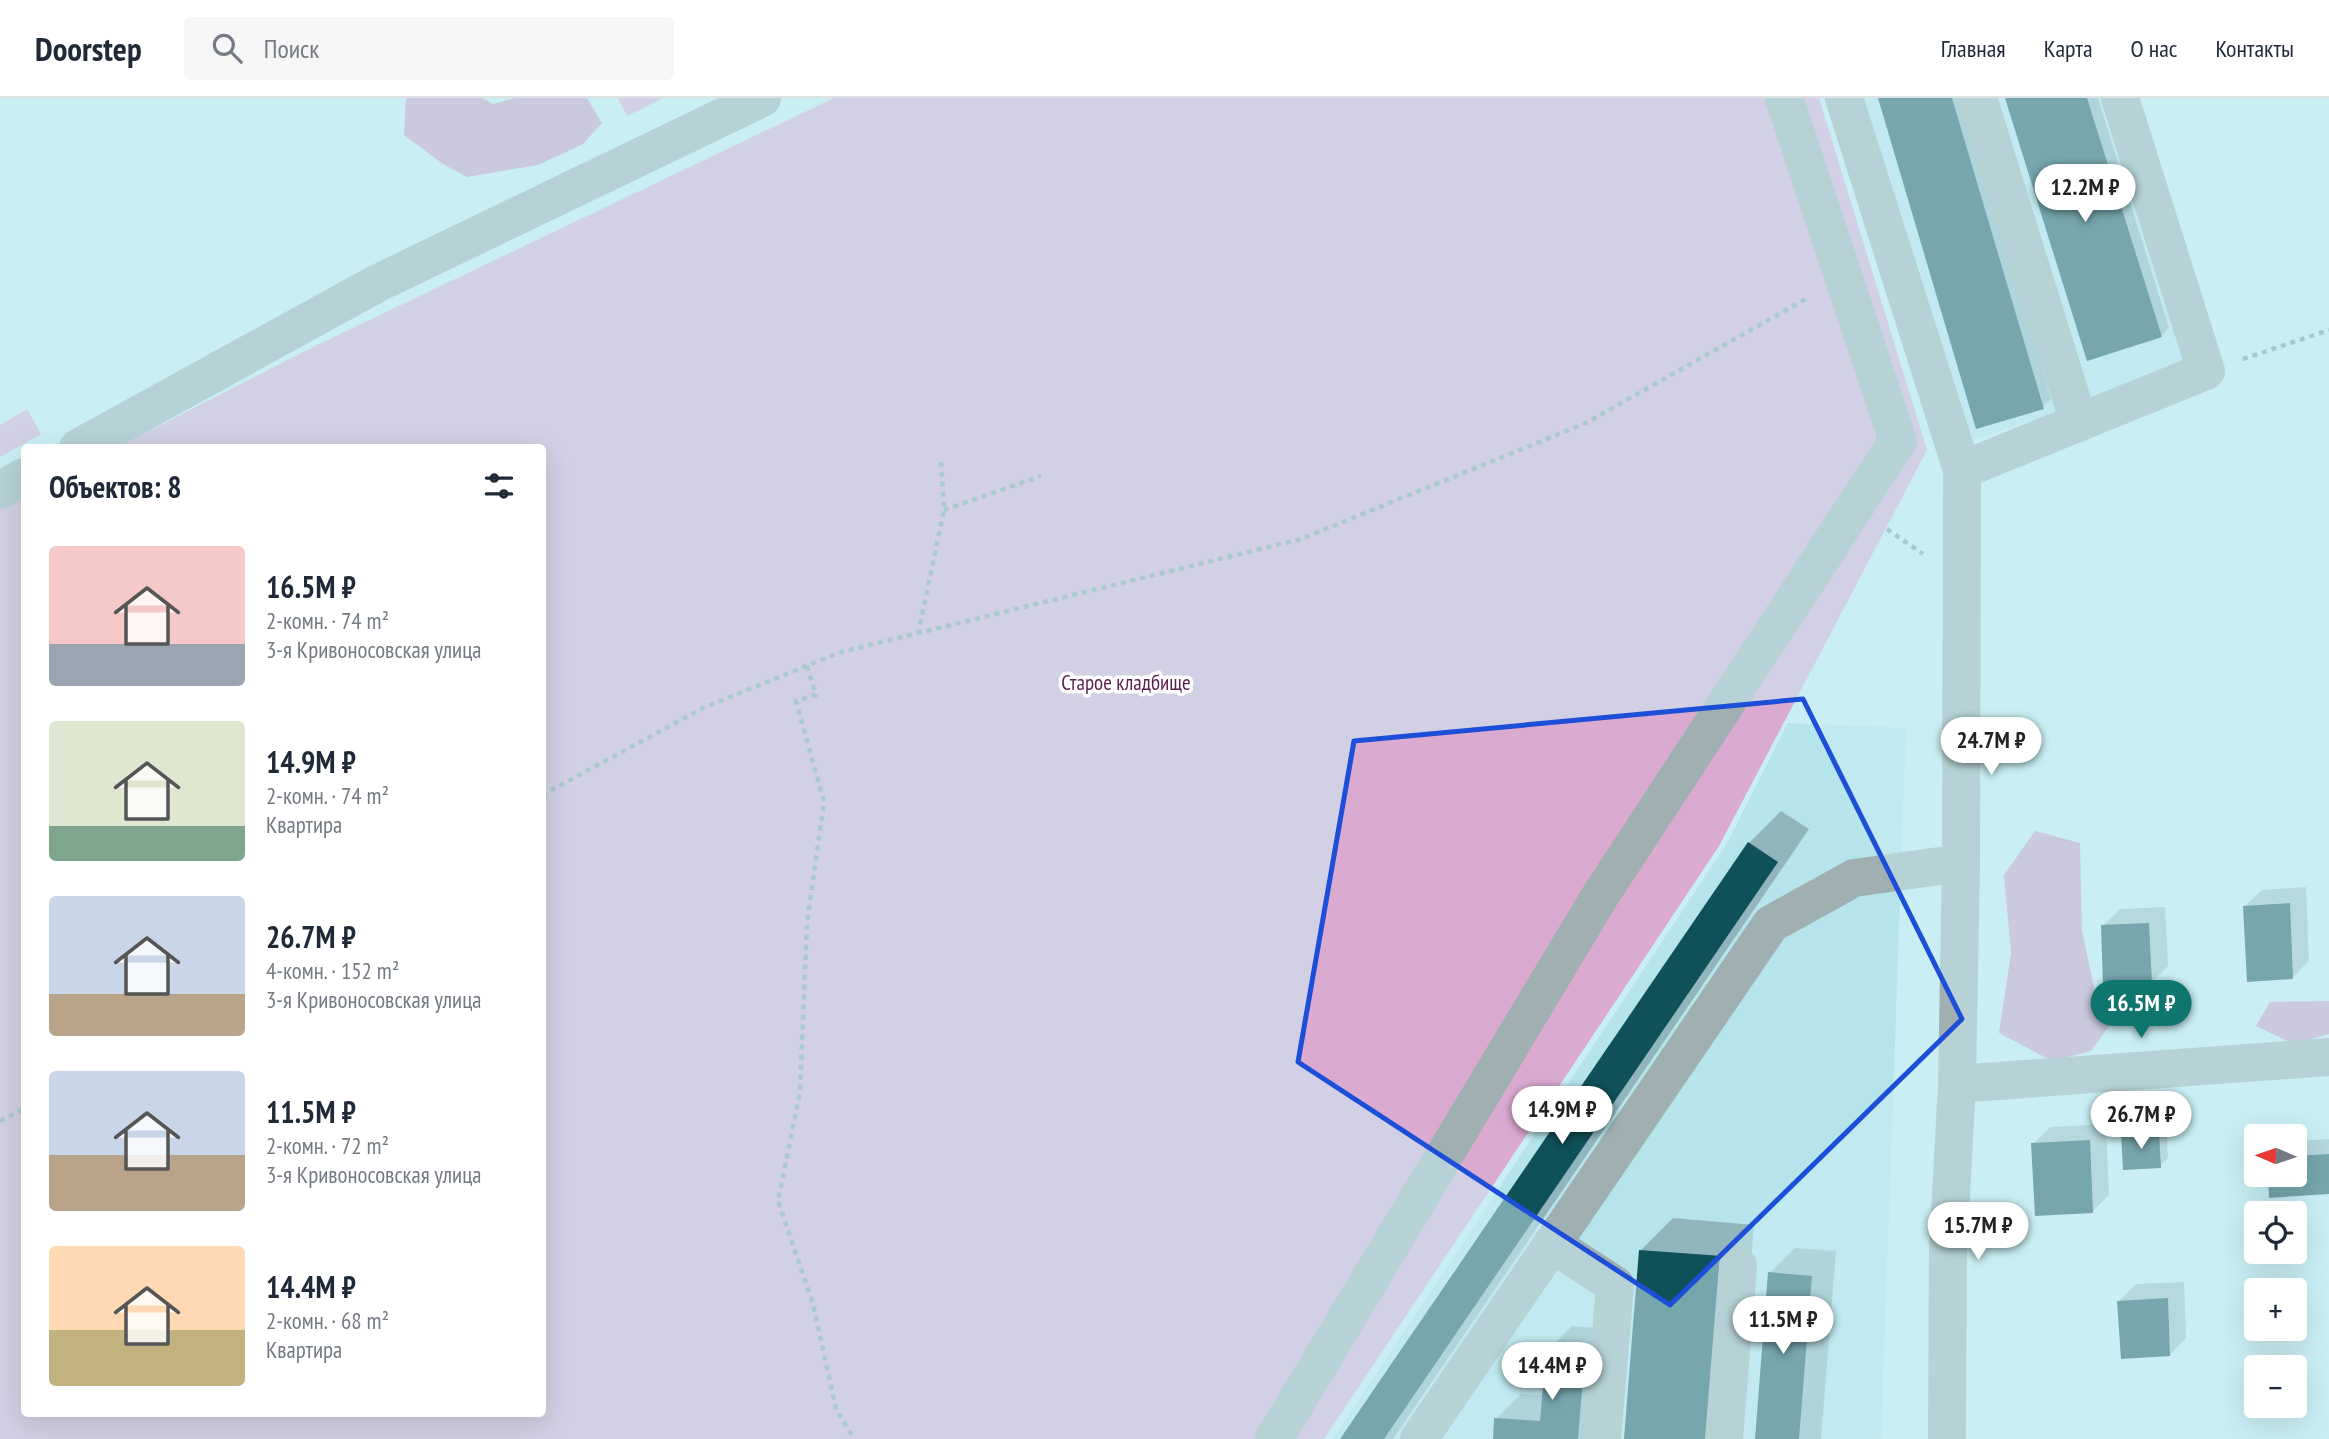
<!DOCTYPE html>
<html lang="ru">
<head>
<meta charset="utf-8">
<style>
  body { margin:0; font-family:"PT Sans Narrow",sans-serif; background:#f6f6f7; color:#1f2937; height:100vh; display:flex; flex-direction:column; font-size:26px; white-space:nowrap }
  * { box-sizing:border-box; margin:0 }
  p { font-size:23px; color:#747a83 }
  .icon { flex:none; width:38px; height:38px; fill:none; stroke:currentColor; stroke-width:2; stroke-linecap:round; stroke-linejoin:round }
  .map { position:relative; flex:1; overflow:hidden }
  .side { position:absolute; left:21px; top:346px; width:525px; height:973px; display:flex; flex-direction:column; background:#fff; border-radius:7px; box-shadow:0 7px 28px #0002 }
  .side>* { flex:none }
  .needle { width:46px; rotate:272deg }
  .tools { position:absolute; left:2244px; top:1026px; display:grid; gap:14px }
  .tools a { display:grid; place-items:center; width:63px; height:63px; border-radius:7px; background:#fff; box-shadow:0 7px 28px #0002; font-size:35px }
  .price { position:absolute; translate:-50% -60px; padding:0 16px; border-radius:24px; background:#fff; color:#222; font-size:23px; line-height:46px; filter:drop-shadow(0 2px 4px #0008) }
  .price::after { content:''; position:absolute; left:50%; top:42px; width:21px; height:16px; margin-left:-10px; background:inherit; clip-path:polygon(0 0,100% 0,50% 100%) }
  .price.active { background:#0f766e; color:#fff }
  ul { padding:0; list-style:none }
  li { display:flex; align-items:center; gap:21px; height:175px; padding:0 28px }
  li span { display:grid; place-items:center; flex:none; width:196px; height:140px; border-radius:7px; color:#555 }
  li>.icon { margin-inline-start:auto }
  span .icon { width:84px; height:84px; fill:#fffc; stroke-width:1 }
  li b { font-size:30px }
  h2 { display:flex; justify-content:space-between; align-items:center; height:84px; padding:0 28px; font-size:30px }
  header { display:flex; align-items:center; gap:42px; box-sizing:border-box; height:98px; padding:0 35px; background:#fff; border-bottom:2px solid #e0e1e3 }
  header strong { font-size:33px }
  nav { display:flex; gap:38px; margin-inline-start:auto; font-size:24px }
  .search { width:490px; height:63px; background:#f6f6f7; display:flex; align-items:center; gap:18px; box-sizing:border-box; padding:0 24px; border-radius:7px; color:#747a83; font-size:26px }
  .map>svg:first-child { display:block }
  .built { fill:#b5e4eb }
  .green { fill:#dbaad1 }
  .forest { fill:#cc9bc2 }
  .shadow { fill:#0003 }
  .building { fill:#105058 }
  .lines { fill:none; stroke-linecap:round; stroke-linejoin:round }
  .path { stroke:#809ca0; stroke-width:4.5; stroke-dasharray:5 5; stroke-linecap:butt }
  .minor { stroke:#a0b0b2; stroke-width:38 }
  .marked { fill:none; stroke:#1d4ed8; stroke-width:5; stroke-linejoin:round }
  .labels { text-anchor:middle; stroke-width:7; stroke-linejoin:round; paint-order:stroke }
  .park-label { font-size:21px; fill:#591f51; stroke:#fff }
</style>
</head>
<body>
<header>
<strong>Doorstep</strong>
<div class="search"><svg class="icon" aria-label="search" viewBox="0 0 24 24"><circle cx="10" cy="10" r="6"/><path d="M15 15l6 6"/></svg>Поиск</div>
<nav><a>Главная</a><a>Карта</a><a>О нас</a><a>Контакты</a></nav>
</header>
<div class="map">
<svg width="2329" height="1341" viewBox="0 0 2329 1341">
  <rect width="100%" height="100%" fill="#c9eff4"/>
  <g class="built">
    <path d="M 1838,0 L 2137,0 L 2220,260 L 1952,349 Z"/>
    <path d="M 1788,625 L 1906,630 L 1881,1341 L 1333,1341 L 1726,747 Z"/>
  </g>
  <g class="green">
    <path d="M 618,0 L 663,0 L 627,18 Z"/>
    <path d="M 834,0 L 1819,0 L 1927,352 L 1719,748 L 1324,1341 L 0,1341 L 0,410 L 24,397 L 24,1316 L 542,1316 L 542,350 L 116,350 L 313,249 Z"/>
    <path d="M 27,311 L 41,336 L 0,359 L 0,327 Z"/>
  </g>
  <g class="forest">
    <path d="M 406,0 L 482,0 L 493,6 L 515,0 L 587,0 L 602,25 L 583,46 L 538,67 L 467,79 L 443,66 L 404,37 Z"/>
    <path d="M 2035,733 L 2080,745 L 2082,833 L 2095,894 L 2119,915 L 2091,953 L 2052,963 L 1999,935 L 2011,855 L 2004,777 Z"/>
    <path d="M 2329,903 L 2329,936 L 2294,946 L 2256,928 L 2270,904 Z"/>
  </g>
  <g class="shadow">
    <path d="M 1880,0 L 1962,0 L 2051,301 L 2043,309 Z"/>
    <path d="M 2007,0 L 2098,0 L 2169,230 L 2161,238 Z"/>
    <path d="M 1781,713 L 1809,731 L 1393,1341 L 1343,1341 L 1749,745 Z"/>
    <path d="M 2306,789 L 2309,863 L 2292,880 L 2245,808 L 2262,792 Z"/>
    <path d="M 2165,809 L 2168,868 L 2151,885 L 2103,828 L 2120,811 Z"/>
    <path d="M 2106,1026 L 2109,1097 L 2092,1114 L 2033,1046 L 2050,1029 Z"/>
    <path d="M 2166,1027 L 2168,1060 L 2160,1068 L 2123,1036 L 2131,1028 Z"/>
    <path d="M 2329,1041 L 2329,1095 L 2294,1076 L 2294,1043 Z"/>
    <path d="M 1673,1120 L 1754,1127 L 1737,1341 L 1626,1341 L 1641,1152 Z"/>
    <path d="M 1795,1150 L 1836,1153 L 1821,1341 L 1756,1341 L 1770,1175 Z"/>
    <path d="M 2184,1184 L 2186,1240 L 2170,1257 L 2119,1203 L 2136,1186 Z"/>
    <path d="M 1572,1228 L 1609,1231 L 1600,1341 L 1494,1341 L 1496,1321 L 1521,1296 L 1544,1297 L 1547,1253 Z"/>
  </g>
  <g class="building">
    <path d="M 1878,0 L 1952,0 L 2044,311 L 1976,331 Z"/>
    <path d="M 2005,0 L 2087,0 L 2162,239 L 2087,263 Z"/>
    <path d="M 1748,744 L 1778,764 L 1384,1341 L 1340,1341 Z"/>
    <path d="M 2290,805 L 2293,881 L 2247,884 L 2243,808 Z"/>
    <path d="M 2149,825 L 2152,887 L 2103,889 L 2101,827 Z"/>
    <path d="M 2159,1034 L 2161,1070 L 2123,1072 L 2121,1036 Z"/>
    <path d="M 2090,1042 L 2093,1115 L 2035,1118 L 2031,1045 Z"/>
    <path d="M 2329,1056 L 2329,1096 L 2269,1100 L 2268,1076 L 2294,1076 L 2294,1058 Z"/>
    <path d="M 1639,1152 L 1722,1158 L 1708,1341 L 1624,1341 Z"/>
    <path d="M 1768,1174 L 1812,1178 L 1799,1341 L 1755,1341 Z"/>
    <path d="M 2168,1200 L 2170,1258 L 2121,1261 L 2117,1203 Z"/>
    <path d="M 1546,1252 L 1585,1255 L 1578,1341 L 1493,1341 L 1494,1320 L 1540,1323 Z"/>
  </g>
  <g class="lines">
    <g class="path">
      <path d="M 2243,261 L 2329,232"/>
      <path d="M 944,412 L 1041,378"/>
      <path d="M 1887,431 L 1923,456"/>
      <path d="M 918,536 L 944,412 L 941,364"/>
      <path d="M 807,568 L 816,597 L 796,603 L 824,704 L 807,825 L 800,994 L 778,1103 L 813,1206 L 836,1311 L 854,1341"/>
      <path d="M 542,697 L 705,609 L 841,554 L 1301,441 L 1586,325 L 1809,199"/>
      <path d="M 0,1023 L 24,1011"/>
    </g>
    <g class="minor">
      <path d="M 1844,0 L 1962,372 L 1961,765 L 1957,986 L 1948,1153 L 1947,1341"/>
      <path d="M 1978,0 L 2079,325"/>
      <path d="M 78,350 L 376,186 L 762,0"/>
      <path d="M 1962,372 L 2206,273 L 2120,0"/>
      <path d="M 0,392 L 24,379"/>
      <path d="M 1957,986 L 2329,959"/>
      <path d="M 1552,1146 L 1615,1187 L 1602,1341"/>
      <path d="M 1274,1341 L 1600,798 L 1898,343 L 1784,0"/>
      <path d="M 1419,1341 L 1771,826 L 1854,780 L 1961,765"/>
      <path d="M 1724,1341 L 1738,1168"/>
    </g>
  </g>
  <path d="M0 0H2329V1341H0ZM 1803,601 L 1962,921 L 1670,1207 L 1298,964 L 1354,643 Z" fill="#c9eff4" fill-opacity=".55" fill-rule="evenodd"/>
  <path class="marked" d="M 1803,601 L 1962,921 L 1670,1207 L 1298,964 L 1354,643 Z"/>
  <g class="labels">
    <g class="park-label">
      <text x="1126" y="592">Старое кладбище</text>
    </g>
  </g>
</svg>
<div class="tools">
<a><svg class="needle" viewBox="-14 -14 28 28"><path d="M0-13l5 13h-10z" fill="#e53935"/><path d="M0 13l5-13h-10z" fill="#747a83"/></svg></a>
<a><svg class="icon" aria-label="locate" viewBox="0 0 24 24"><circle cx="12" cy="12" r="6"/><path d="M12 2v4M12 18v4M2 12h4M18 12h4"/></svg></a>
<a>+</a>
<a>−</a>
</div>
<b class="price" style="left:2085px;top:126px">12.2M ₽</b>
<b class="price" style="left:1991px;top:679px">24.7M ₽</b>
<b class="price active" style="left:2141px;top:942px">16.5M ₽</b>
<b class="price" style="left:1562px;top:1048px">14.9M ₽</b>
<b class="price" style="left:2141px;top:1053px">26.7M ₽</b>
<b class="price" style="left:1978px;top:1164px">15.7M ₽</b>
<b class="price" style="left:1783px;top:1258px">11.5M ₽</b>
<b class="price" style="left:1552px;top:1304px">14.4M ₽</b>
<section class="side">
<h2>Объектов: 8<svg class="icon" aria-label="filters" viewBox="0 0 24 24"><path d="M4 7h16M4 17h16"/><circle cx="9" cy="7" r="2"/><circle cx="15" cy="17" r="2"/></svg></h2>
<ul>
<li><span style="background:linear-gradient(#f6c9c9 70%,#9aa5b1 0)"><svg class="icon" aria-label="home" viewBox="0 0 24 24"><path d="M3 11l9-7 9 7M6 9v11h12V9"/></svg></span><div><b>16.5M ₽</b><p>2-комн. · 74 m²</p><p>3-я Кривоносовская улица</p></div></li>
<li><span style="background:linear-gradient(#dfe7d0 75%,#7fa58c 0)"><svg class="icon" aria-label="home" viewBox="0 0 24 24"><path d="M3 11l9-7 9 7M6 9v11h12V9"/></svg></span><div><b>14.9M ₽</b><p>2-комн. · 74 m²</p><p>Квартира</p></div></li>
<li><span style="background:linear-gradient(#c9d6e8 70%,#b9a48a 0)"><svg class="icon" aria-label="home" viewBox="0 0 24 24"><path d="M3 11l9-7 9 7M6 9v11h12V9"/></svg></span><div><b>26.7M ₽</b><p>4-комн. · 152 m²</p><p>3-я Кривоносовская улица</p></div></li>
<li><span style="background:linear-gradient(#c9d6e8 60%,#b9a48a 0)"><svg class="icon" aria-label="home" viewBox="0 0 24 24"><path d="M3 11l9-7 9 7M6 9v11h12V9"/></svg></span><div><b>11.5M ₽</b><p>2-комн. · 72 m²</p><p>3-я Кривоносовская улица</p></div></li>
<li><span style="background:linear-gradient(#ffd9b3 60%,#c2b280 0)"><svg class="icon" aria-label="home" viewBox="0 0 24 24"><path d="M3 11l9-7 9 7M6 9v11h12V9"/></svg></span><div><b>14.4M ₽</b><p>2-комн. · 68 m²</p><p>Квартира</p></div></li>
</ul>
</section>
</div>
</body>
</html>
